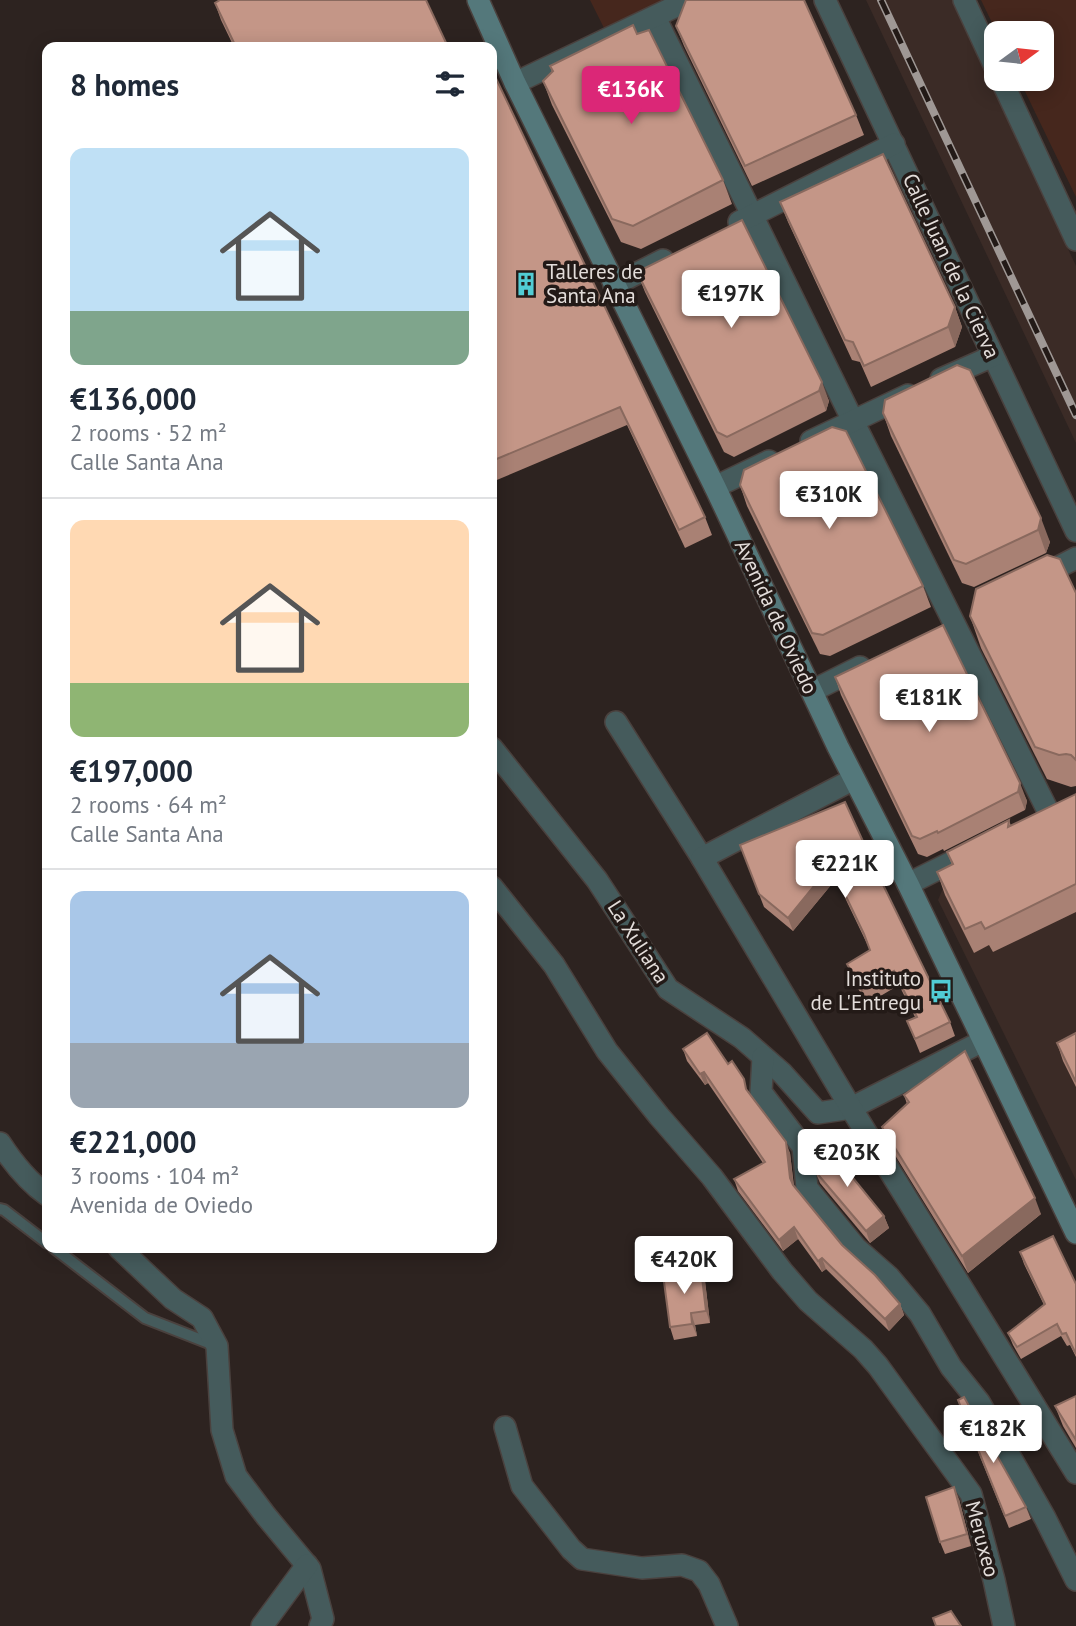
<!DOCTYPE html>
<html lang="en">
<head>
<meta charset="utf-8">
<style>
  body { margin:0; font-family:"PT Sans",sans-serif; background:#f2f2f3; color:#1f2937; height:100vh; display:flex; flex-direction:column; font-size:26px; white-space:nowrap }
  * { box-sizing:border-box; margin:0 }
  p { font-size:23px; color:#747a83 }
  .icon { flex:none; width:38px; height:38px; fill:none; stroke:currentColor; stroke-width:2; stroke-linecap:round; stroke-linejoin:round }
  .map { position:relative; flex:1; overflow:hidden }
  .sheet { position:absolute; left:42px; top:42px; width:455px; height:1211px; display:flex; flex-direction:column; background:#fff; border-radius:14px; box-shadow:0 4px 18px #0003 }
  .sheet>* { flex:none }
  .needle { width:46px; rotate:75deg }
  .fabs { position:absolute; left:984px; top:21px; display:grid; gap:14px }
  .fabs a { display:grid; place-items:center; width:70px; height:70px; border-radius:14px; background:#fff; box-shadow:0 4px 18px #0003; font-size:35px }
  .price { position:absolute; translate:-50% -60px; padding:0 16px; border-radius:7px; background:#fff; color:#222; font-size:23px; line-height:46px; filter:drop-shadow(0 2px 4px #0008) }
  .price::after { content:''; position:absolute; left:50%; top:42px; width:21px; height:16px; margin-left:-10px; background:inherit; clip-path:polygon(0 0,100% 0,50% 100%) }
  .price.on { background:#db2777; color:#fff }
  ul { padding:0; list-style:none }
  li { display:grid; align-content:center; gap:14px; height:371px; padding:0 28px }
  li+li { border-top:2px solid #e0e1e3 }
  li span { display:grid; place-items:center; height:217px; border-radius:14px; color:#555 }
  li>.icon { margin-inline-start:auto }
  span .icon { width:126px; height:126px; fill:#fffc; stroke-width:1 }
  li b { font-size:30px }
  h2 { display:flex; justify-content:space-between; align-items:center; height:84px; padding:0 28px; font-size:30px }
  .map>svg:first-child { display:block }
  .built { fill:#3b2b26 }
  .green { fill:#46271d }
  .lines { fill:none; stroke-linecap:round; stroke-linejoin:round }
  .lane-casing { stroke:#4a413e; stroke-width:14 }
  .street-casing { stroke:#4a413e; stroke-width:24 }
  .secondary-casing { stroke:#4a413e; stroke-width:24 }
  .lane { stroke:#455b5c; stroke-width:10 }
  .street { stroke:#455b5c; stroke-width:21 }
  .secondary { stroke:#54787b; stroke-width:21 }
  .rail-casing { stroke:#9f9895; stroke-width:8 }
  .rail { stroke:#231a17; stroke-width:5; stroke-dasharray:16; stroke-linecap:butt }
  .wall { fill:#a98174 }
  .shaded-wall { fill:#89695e }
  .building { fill:#c49687; stroke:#89695e; stroke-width:2 }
  .labels { text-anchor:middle; stroke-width:7; stroke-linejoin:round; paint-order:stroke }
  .street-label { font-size:21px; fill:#e3ddda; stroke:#231a17 }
  .poi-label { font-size:21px; fill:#e3ddda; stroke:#231a17; text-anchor:start }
</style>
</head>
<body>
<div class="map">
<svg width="1076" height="1626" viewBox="0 0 1076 1626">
  <rect width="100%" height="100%" fill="#2d2320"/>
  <g class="built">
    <path d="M 866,0 L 952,0 L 1076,266 L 1076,443 Z"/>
    <path d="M 1076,814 L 1076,1180 L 938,900 L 947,879 Z"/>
  </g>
  <g class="green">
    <path d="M 590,0 L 689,0 L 609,38 Z"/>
    <path d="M 981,0 L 1076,0 L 1076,197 L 1019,79 L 1041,79 L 1041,33 L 997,33 Z"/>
  </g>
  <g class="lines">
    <g class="lane-casing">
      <g id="lane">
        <path d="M 0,1209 L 4,1210 L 47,1243"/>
        <path d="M 54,1248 L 145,1318 L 214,1345"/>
      </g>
    </g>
    <g class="street-casing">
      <g id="street">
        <path d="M 825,0 L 1076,531"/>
        <path d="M 964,0 L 996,69"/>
        <path d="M 655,17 L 853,421 L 1049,813"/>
        <path d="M 1001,79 L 1076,240"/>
        <path d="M 515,83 L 689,0"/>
        <path d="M 739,222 L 894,144"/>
        <path d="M 614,285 L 663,260"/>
        <path d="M 941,379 L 993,356"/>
        <path d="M 811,441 L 908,395"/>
        <path d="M 715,487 L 769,461"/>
        <path d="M 1039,577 L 1076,558"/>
        <path d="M 812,691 L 860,667"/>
        <path d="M 616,722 L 702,858"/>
        <path d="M 492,748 L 597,880 L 668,989 L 742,1038 L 782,1073 L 818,1113 L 851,1108 L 983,1041"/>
        <path d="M 854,779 L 702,858 L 851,1108 L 1076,1473"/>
        <path d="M 908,884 L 974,851"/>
        <path d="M 492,887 L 554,965 L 607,1051 L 659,1116 L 712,1177 L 782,1271 L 808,1301 L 863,1349 L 878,1366 L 971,1494 L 994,1580 L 1004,1626"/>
        <path d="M 763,1057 L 761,1092 L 803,1147 L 807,1188 L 856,1248 L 889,1277 L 920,1314 L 951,1367 L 979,1402 L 1045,1518 L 1076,1580"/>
        <path d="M 0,1143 C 13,1163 27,1181 47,1195"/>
        <path d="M 119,1248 L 173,1299 L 202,1318 L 217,1346 L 222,1430 L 236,1476 L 266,1516 L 310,1569 L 323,1619 L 320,1626"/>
        <path d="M 505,1427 L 522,1486 L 571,1549 L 582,1559 L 642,1568 L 682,1565 L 699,1571 L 709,1584 L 727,1626"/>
        <path d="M 262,1626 L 307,1565"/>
      </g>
    </g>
    <g class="secondary-casing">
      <path id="secondary" d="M 478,0 L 515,83 L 715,487 L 838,747 L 908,884 L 1076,1233"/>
    </g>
    <use href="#lane" class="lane"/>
    <use href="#street" class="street"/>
    <use href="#secondary" class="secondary"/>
    <g class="rail-casing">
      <path id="rail" d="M 881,0 L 1076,415"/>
    </g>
    <use href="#rail" class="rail"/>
  </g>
  <g class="wall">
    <path d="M 215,3 L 448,47 L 234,47 L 221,20 Z"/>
    <path d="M 676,26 L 856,115 L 864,135 L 752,186 L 684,46 Z"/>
    <path d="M 637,34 L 723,180 L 732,204 L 641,249 L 621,242 L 552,105 L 543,81 L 552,72 L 550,66 Z"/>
    <path d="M 492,70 L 705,517 L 712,535 L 685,548 L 627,425 L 492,482 Z"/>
    <path d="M 780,202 L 955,307 L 962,327 L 955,347 L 871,387 L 860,362 L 852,360 L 788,222 Z"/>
    <path d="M 742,220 L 829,401 L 826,411 L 734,457 L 724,452 L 645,292 L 637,272 Z"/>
    <path d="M 957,365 L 1050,542 L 1046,553 L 974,587 L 962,583 L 891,436 L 883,413 Z"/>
    <path d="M 740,485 L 923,586 L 931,607 L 830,656 L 820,654 L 747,506 Z"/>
    <path d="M 1076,593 L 1076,786 L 1071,787 L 1047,779 L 981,648 L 970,616 Z"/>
    <path d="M 943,625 L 1027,801 L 1025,810 L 944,851 L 943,849 L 927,857 L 918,854 L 841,695 L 835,677 Z"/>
    <path d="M 1076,794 L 1076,912 L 993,952 L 989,945 L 974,953 L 945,895 L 937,872 L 952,865 L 947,852 L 1009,820 L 1011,826 Z"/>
    <path d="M 740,845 L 867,850 L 871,861 L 950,1022 L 955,1036 L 920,1053 L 907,1021 L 915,1017 L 899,985 L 867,1004 L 852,978 L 847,964 L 870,950 L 836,879 L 793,931 L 764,907 Z"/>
    <path d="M 1076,1033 L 1076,1087 L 1063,1061 L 1057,1043 Z"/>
    <path d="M 683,1049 L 748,1091 L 790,1153 L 794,1186 L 842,1245 L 900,1304 L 904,1315 L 889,1331 L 826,1269 L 822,1272 L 798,1239 L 783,1251 L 738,1191 L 734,1179 L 763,1163 L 708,1083 L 705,1085 L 687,1061 Z"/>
    <path d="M 904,1095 L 1041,1214 L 968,1273 L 888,1144 L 882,1127 L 907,1104 Z"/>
    <path d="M 815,1171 L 884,1216 L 889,1228 L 870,1243 L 820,1183 Z"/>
    <path d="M 1020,1252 L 1076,1284 L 1076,1357 L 1070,1345 L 1067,1346 L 1061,1336 L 1021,1359 L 1013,1345 L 1008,1333 L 1044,1305 L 1024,1264 Z"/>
    <path d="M 705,1281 L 710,1323 L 695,1325 L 697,1336 L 674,1340 L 670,1327 Z"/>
    <path d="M 1076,1396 L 1076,1448 L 1063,1426 L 1055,1406 Z"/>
    <path d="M 962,1412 L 1026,1507 L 1031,1519 L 1009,1528 Z"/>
    <path d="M 959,1499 L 971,1546 L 945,1554 L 940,1542 Z"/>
  </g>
  <g class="shaded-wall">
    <path d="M 955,307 L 962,327 L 955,347 L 948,327 Z"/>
    <path d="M 822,382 L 829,401 L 826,411 L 819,391 Z"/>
    <path d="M 1041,518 L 1050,542 L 1046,553 L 1038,530 Z"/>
    <path d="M 1020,783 L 1027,801 L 1025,810 L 1018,792 Z"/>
    <path d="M 831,865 L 836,879 L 793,931 L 788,918 Z"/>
    <path d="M 704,1072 L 708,1083 L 705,1085 L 700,1074 Z"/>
    <path d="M 786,1142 L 790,1153 L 794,1189 L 790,1178 Z"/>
    <path d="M 1035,1198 L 1041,1214 L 968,1273 L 962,1256 Z"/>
    <path d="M 884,1216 L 889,1228 L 870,1243 L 866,1231 Z"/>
    <path d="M 794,1227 L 798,1239 L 783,1251 L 779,1240 Z"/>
    <path d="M 822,1258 L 826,1269 L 822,1272 L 818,1261 Z"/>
    <path d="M 701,1269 L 705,1281 L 710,1323 L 706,1311 Z"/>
    <path d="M 900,1304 L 904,1315 L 889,1331 L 885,1319 Z"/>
    <path d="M 691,1313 L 695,1325 L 697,1336 L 692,1324 Z"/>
    <path d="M 954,1487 L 959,1499 L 971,1546 L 967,1534 Z"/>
  </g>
  <g class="building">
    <path d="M 220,0 L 426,0 L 448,47 L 236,47 L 215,3 Z"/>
    <path d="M 686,0 L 804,0 L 856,115 L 745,166 L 676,26 Z"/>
    <path d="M 633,25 L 637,34 L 649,30 L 723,180 L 633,226 L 612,219 L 543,81 L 553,71 L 550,66 Z"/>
    <path d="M 492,70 L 705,517 L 679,530 L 620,407 L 492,461 Z"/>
    <path d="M 883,154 L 955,307 L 948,327 L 864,366 L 853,342 L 845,340 L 780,202 Z"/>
    <path d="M 742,220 L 822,382 L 819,391 L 727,437 L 717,432 L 637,272 Z"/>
    <path d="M 957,365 L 970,370 L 1041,518 L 1038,530 L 966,564 L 954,560 L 883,413 L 885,400 Z"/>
    <path d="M 832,427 L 846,431 L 923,586 L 823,635 L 812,633 L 740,485 L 744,470 Z"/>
    <path d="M 1047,555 L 1060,559 L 1076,593 L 1076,760 L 1071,755 L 1066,754 L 1059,755 L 1035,747 L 970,616 L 976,589 Z"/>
    <path d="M 943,625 L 1020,783 L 1018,792 L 938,833 L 937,831 L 920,839 L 912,836 L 835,677 Z"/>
    <path d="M 1076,794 L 1076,884 L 985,929 L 981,922 L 965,929 L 937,872 L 953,864 L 947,852 L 1009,820 L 1008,827 Z"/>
    <path d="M 845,802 L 867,850 L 866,850 L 950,1022 L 915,1039 L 907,1021 L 917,1017 L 894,971 L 862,990 L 847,964 L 870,950 L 864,934 L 831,865 L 788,918 L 759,894 L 740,845 Z"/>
    <path d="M 707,1033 L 728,1064 L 732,1061 L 744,1079 L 746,1089 L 786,1142 L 790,1178 L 793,1185 L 842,1245 L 875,1275 L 900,1304 L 885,1319 L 822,1258 L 818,1261 L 794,1227 L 779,1240 L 734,1179 L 765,1162 L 704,1072 L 700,1074 L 683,1049 Z"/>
    <path d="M 1076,1033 L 1076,1082 L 1057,1043 Z"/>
    <path d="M 965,1051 L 1035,1198 L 962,1256 L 882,1127 L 909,1102 L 904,1095 Z"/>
    <path d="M 827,1146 L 884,1216 L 866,1231 L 815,1171 L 814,1157 Z"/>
    <path d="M 1053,1236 L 1076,1284 L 1076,1354 L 1066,1333 L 1062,1334 L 1057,1324 L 1017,1347 L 1008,1333 L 1045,1304 L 1020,1252 Z"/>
    <path d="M 701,1269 L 706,1311 L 691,1313 L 692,1324 L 670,1327 L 663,1274 Z"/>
    <path d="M 1076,1396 L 1076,1440 L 1055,1406 Z"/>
    <path d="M 964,1397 L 1026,1507 L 1005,1516 L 958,1400 Z"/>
    <path d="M 954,1487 L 967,1534 L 940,1542 L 926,1497 Z"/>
    <path d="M 951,1611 L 961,1626 L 936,1626 L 933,1618 Z"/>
  </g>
  <defs>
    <g id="building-bare" transform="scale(1.89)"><path d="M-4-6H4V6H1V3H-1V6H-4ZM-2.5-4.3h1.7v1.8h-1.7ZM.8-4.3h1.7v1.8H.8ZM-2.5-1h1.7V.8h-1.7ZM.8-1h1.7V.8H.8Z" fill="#51ccd4" stroke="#231a17" stroke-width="2.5" paint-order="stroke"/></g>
    <g id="bus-bare" transform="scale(1.89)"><path d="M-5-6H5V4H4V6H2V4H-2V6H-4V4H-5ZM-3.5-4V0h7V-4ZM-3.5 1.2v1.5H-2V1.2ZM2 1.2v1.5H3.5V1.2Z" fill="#51ccd4" stroke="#231a17" stroke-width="2.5" paint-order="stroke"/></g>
  </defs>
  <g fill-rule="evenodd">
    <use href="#building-bare" x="526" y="284"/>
    <use href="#bus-bare" x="941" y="991"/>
  </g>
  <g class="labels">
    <g class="street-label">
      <text transform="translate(951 266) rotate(65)" y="7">Calle Juan de la Cierva</text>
      <text transform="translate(776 617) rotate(65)" y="7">Avenida de Oviedo</text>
      <text transform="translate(638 942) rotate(57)" y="7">La Xuliana</text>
      <text transform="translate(982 1539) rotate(75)" y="7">Meruxeo</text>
    </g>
    <g class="poi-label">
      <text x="546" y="279">Talleres de<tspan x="546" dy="24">Santa Ana</tspan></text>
      <text x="921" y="986" text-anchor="end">Instituto<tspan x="921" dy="24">de L'Entregu</tspan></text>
    </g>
  </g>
</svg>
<div class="fabs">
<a><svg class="needle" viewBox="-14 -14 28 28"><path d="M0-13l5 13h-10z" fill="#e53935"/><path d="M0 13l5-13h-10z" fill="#747a83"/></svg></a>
</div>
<b class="price on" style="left:631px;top:126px">€136K</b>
<b class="price" style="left:731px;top:330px">€197K</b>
<b class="price" style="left:829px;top:531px">€310K</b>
<b class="price" style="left:929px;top:734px">€181K</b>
<b class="price" style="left:845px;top:900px">€221K</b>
<b class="price" style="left:847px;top:1189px">€203K</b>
<b class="price" style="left:684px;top:1296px">€420K</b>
<b class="price" style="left:993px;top:1465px">€182K</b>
<section class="sheet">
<h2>8 homes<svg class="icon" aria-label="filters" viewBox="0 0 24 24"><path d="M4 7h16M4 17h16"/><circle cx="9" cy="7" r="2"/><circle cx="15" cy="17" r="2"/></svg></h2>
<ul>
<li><span style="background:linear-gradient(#bfe0f5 75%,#7fa58c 0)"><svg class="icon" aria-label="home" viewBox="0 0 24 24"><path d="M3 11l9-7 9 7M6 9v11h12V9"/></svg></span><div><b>€136,000</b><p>2 rooms · 52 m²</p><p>Calle Santa Ana</p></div></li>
<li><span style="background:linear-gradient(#ffd9b3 75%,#8fb573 0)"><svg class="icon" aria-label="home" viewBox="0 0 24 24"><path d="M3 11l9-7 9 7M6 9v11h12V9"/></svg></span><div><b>€197,000</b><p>2 rooms · 64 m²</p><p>Calle Santa Ana</p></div></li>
<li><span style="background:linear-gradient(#a9c7e8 70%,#9aa5b1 0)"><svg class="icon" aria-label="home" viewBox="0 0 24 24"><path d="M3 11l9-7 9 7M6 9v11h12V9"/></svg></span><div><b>€221,000</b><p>3 rooms · 104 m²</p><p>Avenida de Oviedo</p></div></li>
</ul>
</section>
</div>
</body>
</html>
